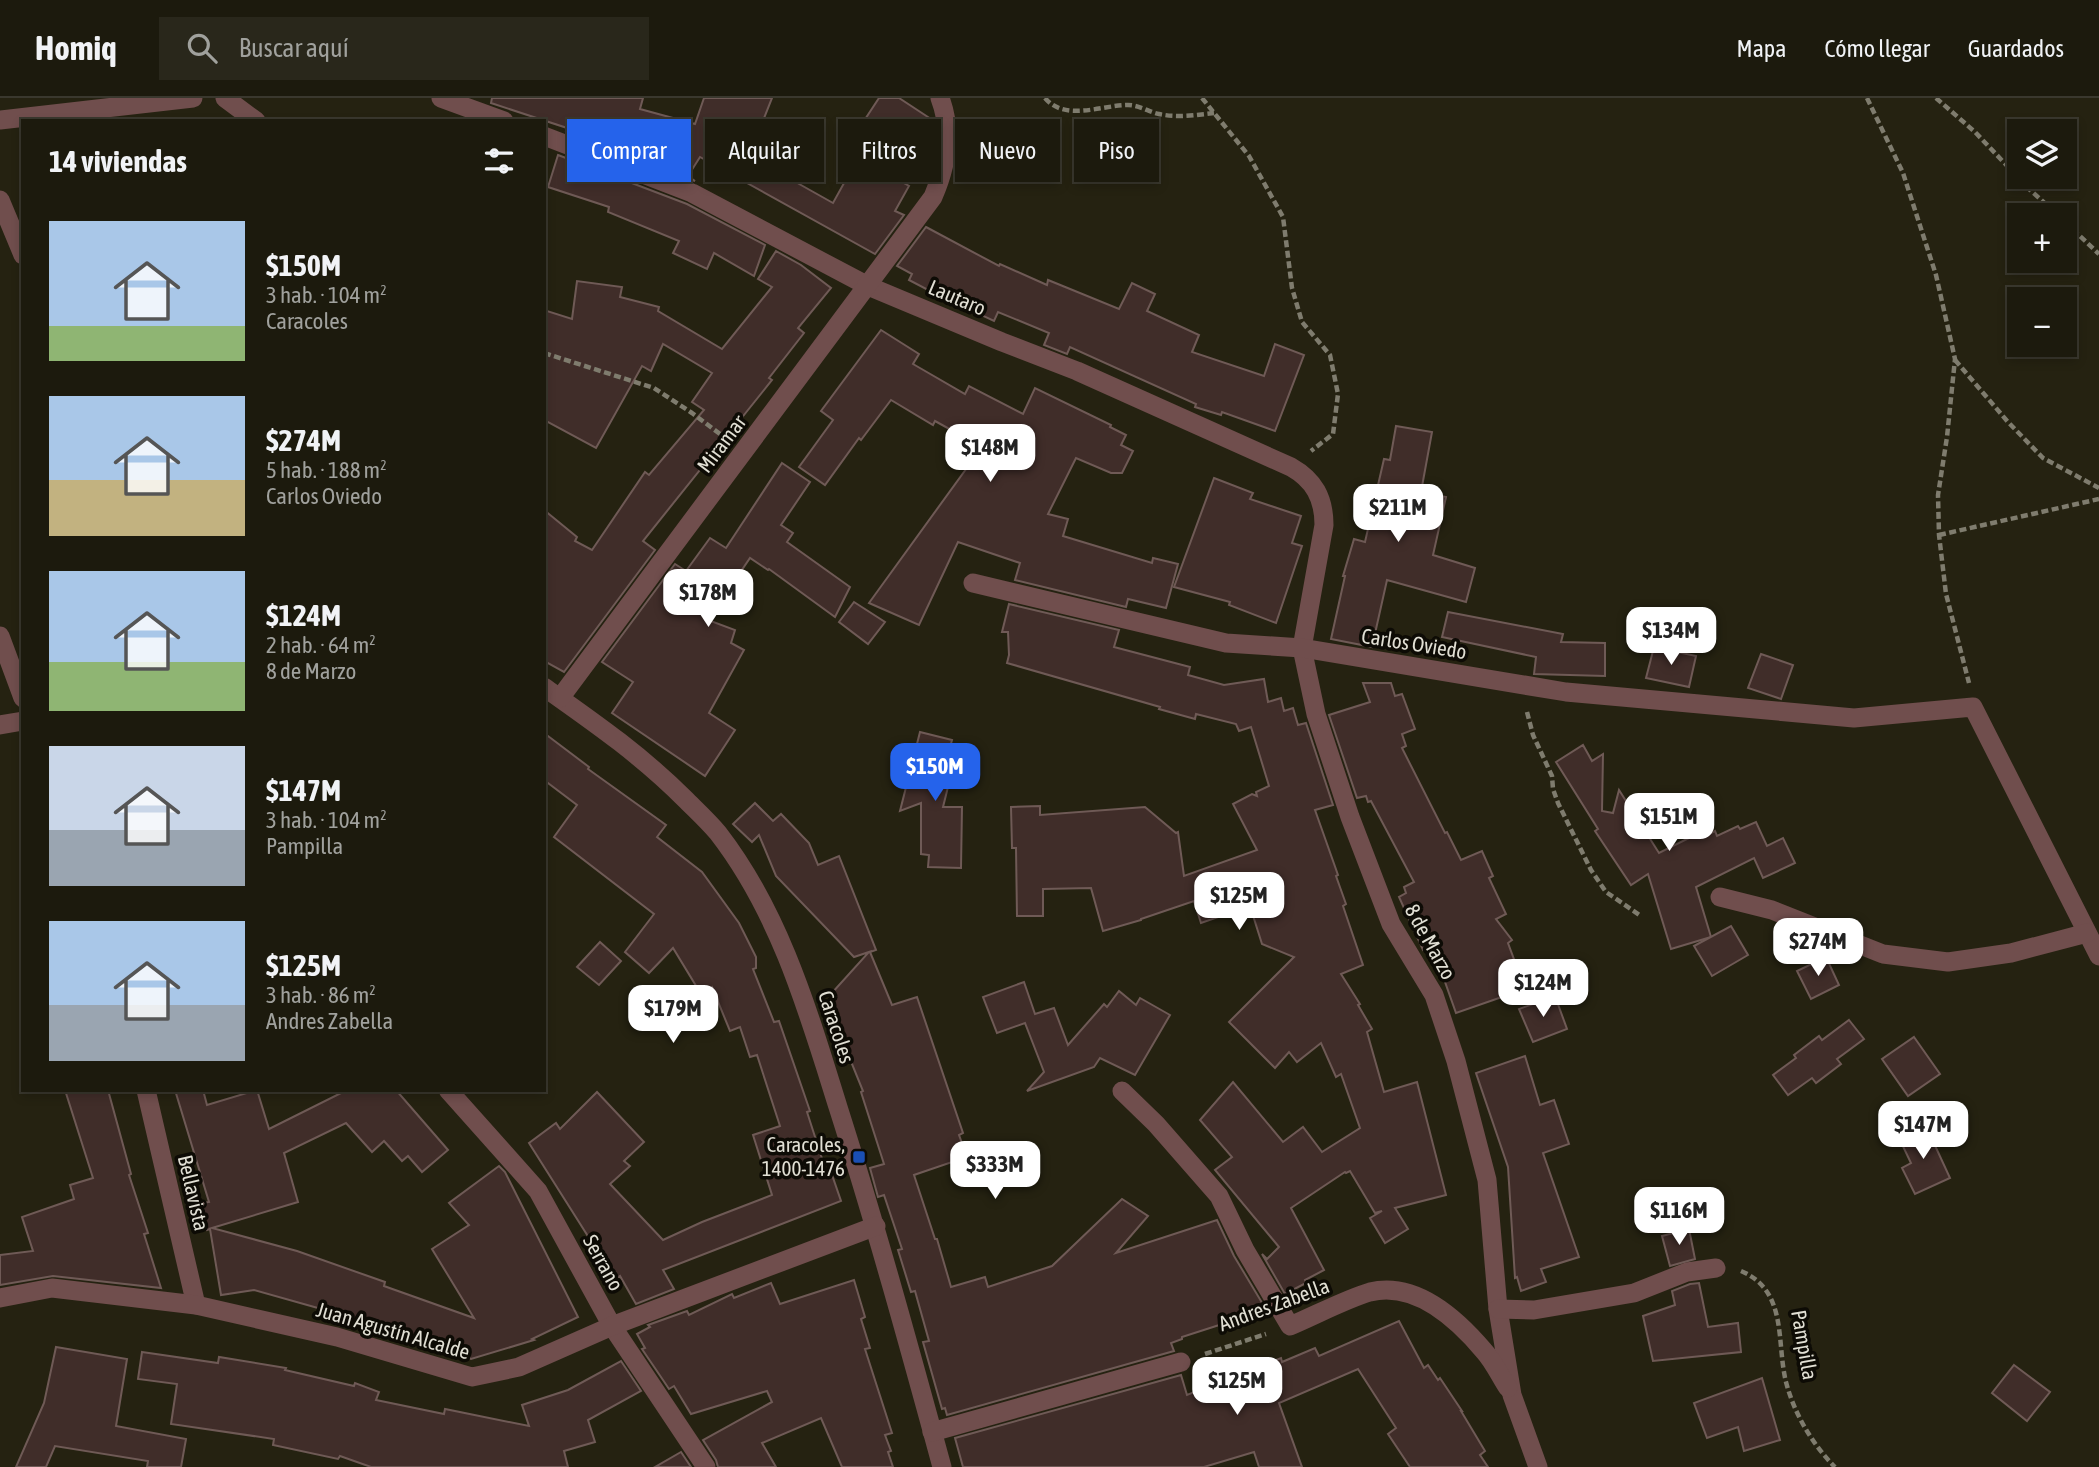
<!DOCTYPE html>
<html lang="es">
<head>
<meta charset="utf-8">
<style>
  body { margin:0; font-family:"Asap Condensed",sans-serif; background:#29271b; color:#f1f3f6; height:100vh; display:flex; flex-direction:column; font-size:26px; white-space:nowrap }
  * { box-sizing:border-box; margin:0 }
  p { font-size:23px; color:#a0a19d }
  .icon { flex:none; width:38px; height:38px; fill:none; stroke:currentColor; stroke-width:2; stroke-linecap:round; stroke-linejoin:round }
  .map { position:relative; flex:1; overflow:hidden }
  .details { position:absolute; left:21px; top:21px; width:525px; height:973px; display:flex; flex-direction:column; background:#1c1a0d; border-radius:0px; box-shadow:0 4px 10px #0003,0 0 0 2px #3a382e }
  .details>* { flex:none }
  .hud { position:absolute; left:567px; top:21px; width:665px; height:63px; display:flex; gap:14px }
  .controls { position:absolute; left:2007px; top:21px; display:grid; gap:14px }
  .controls a { display:grid; place-items:center; width:70px; height:70px; border-radius:0px; background:#1c1a0d; box-shadow:0 4px 10px #0003,0 0 0 2px #3a382e; font-size:35px }
  .price { position:absolute; translate:-50% -60px; padding:0 16px; border-radius:14px; background:#fff; color:#222; font-size:23px; line-height:46px; filter:drop-shadow(0 2px 4px #0008) }
  .price::after { content:''; position:absolute; left:50%; top:42px; width:21px; height:16px; margin-left:-10px; background:inherit; clip-path:polygon(0 0,100% 0,50% 100%) }
  .price.selected { background:#2563eb; color:#fff }
  ul { padding:0; list-style:none }
  li { display:flex; align-items:center; gap:21px; height:175px; padding:0 28px }
  li span { display:grid; place-items:center; flex:none; width:196px; height:140px; border-radius:0px; color:#555 }
  li>.icon { margin-inline-start:auto }
  span .icon { width:84px; height:84px; fill:#fffc; stroke-width:1 }
  li b { font-size:30px }
  h2 { display:flex; justify-content:space-between; align-items:center; height:84px; padding:0 28px; font-size:30px }
  .pill { padding:0 24px; border-radius:0px; background:#1c1a0d; box-shadow:0 4px 10px #0003,0 0 0 2px #3a382e; font-size:24px; line-height:63px }
  .pill.selected { background:#2563eb; color:#fff }
  header { display:flex; align-items:center; gap:42px; box-sizing:border-box; height:98px; padding:0 35px; background:#1c1a0d; border-bottom:2px solid #3a382e }
  header strong { font-size:33px }
  nav { display:flex; gap:38px; margin-inline-start:auto; font-size:24px }
  .search { width:490px; height:63px; background:#29271b; display:flex; align-items:center; gap:18px; box-sizing:border-box; padding:0 24px; border-radius:0px; color:#a0a19d; font-size:26px }
  .map>svg:first-child { display:block }
  .building { fill:#402d29; stroke:#6f5a56; stroke-width:2 }
  .lines { fill:none; stroke-linecap:round; stroke-linejoin:round }
  .path { stroke:#7f7c6e; stroke-width:4.5; stroke-dasharray:7 3.5; stroke-linecap:butt }
  .minor { stroke:#704e4d; stroke-width:19 }
  .transit-dot { fill:#1a4fb4; stroke:#0d0b05; stroke-width:2.5 }
  .labels { text-anchor:middle; stroke-width:7; stroke-linejoin:round; paint-order:stroke }
  .street-label { font-size:21px; fill:#e1dfd4; stroke:#0d0b05 }
  .poi-label { font-size:21px; fill:#e1dfd4; stroke:#0d0b05; text-anchor:end }
</style>
</head>
<body>
<header>
<strong>Homiq</strong>
<div class="search"><svg class="icon" aria-label="search" viewBox="0 0 24 24"><circle cx="10" cy="10" r="6"/><path d="M15 15l6 6"/></svg>Buscar aquí</div>
<nav><a>Mapa</a><a>Cómo llegar</a><a>Guardados</a></nav>
</header>
<div class="map">
<svg width="2099" height="1369" viewBox="0 0 2099 1369">
  <rect width="100%" height="100%" fill="#252211"/>
  <g class="building">
    <path d="M 492,0 L 643,0 L 640,11 L 695,26 L 704,0 L 772,0 L 753,48 L 765,55 L 760,64 L 833,105 L 869,40 L 858,32 L 879,0 L 899,0 L 934,23 L 935,34 L 902,84 L 909,88 L 895,113 L 904,117 L 875,156 L 700,59 L 688,78 L 695,83 L 566,33 L 567,30 L 491,5 Z"/>
    <path d="M 558,57 L 687,106 L 765,147 L 754,178 L 714,155 L 707,171 L 673,155 L 679,143 L 608,114 L 609,109 L 548,89 Z"/>
    <path d="M 926,129 L 999,168 L 1000,166 L 1047,187 L 1048,182 L 1119,211 L 1132,185 L 1155,196 L 1147,213 L 1199,237 L 1192,254 L 1264,278 L 1275,246 L 1304,257 L 1275,333 L 1222,314 L 1221,317 L 1195,309 L 1196,306 L 1070,249 L 1067,256 L 1044,247 L 1049,235 L 998,214 L 994,223 L 973,213 L 972,215 L 909,182 L 912,176 L 897,168 Z"/>
    <path d="M 776,153 L 801,167 L 831,190 L 798,230 L 804,235 L 769,280 L 772,282 L 643,443 L 655,452 L 564,574 L 544,563 L 544,412 L 577,439 L 575,443 L 592,452 L 645,374 L 649,377 L 704,312 L 692,304 L 712,275 L 663,246 L 651,273 L 642,268 L 596,350 L 544,322 L 544,212 L 572,221 L 577,183 L 622,189 L 620,199 L 659,209 L 658,213 L 722,251 L 772,189 L 758,181 Z"/>
    <path d="M 881,232 L 919,256 L 913,266 L 965,296 L 969,288 L 1023,316 L 1035,290 L 1111,327 L 1110,329 L 1126,337 L 1121,347 L 1133,353 L 1122,375 L 1111,375 L 1076,360 L 1048,416 L 1068,421 L 1063,438 L 1152,465 L 1153,460 L 1178,466 L 1166,510 L 1128,501 L 1126,509 L 1015,482 L 1020,465 L 958,444 L 919,527 L 869,505 L 982,349 L 935,323 L 933,327 L 891,302 L 861,342 L 859,340 L 825,387 L 799,369 L 833,322 L 821,313 Z"/>
    <path d="M 1396,328 L 1432,334 L 1421,394 L 1446,399 L 1433,457 L 1475,470 L 1466,504 L 1387,482 L 1372,549 L 1331,541 L 1345,478 L 1343,478 L 1354,441 L 1365,444 L 1384,361 L 1390,362 Z"/>
    <path d="M 782,365 L 810,384 L 781,427 L 793,435 L 787,444 L 850,489 L 835,519 L 769,471 L 768,472 L 750,460 L 708,522 L 735,532 L 731,545 L 744,552 L 709,615 L 735,632 L 705,678 L 612,615 L 633,584 L 602,564 L 675,466 L 686,473 L 710,440 L 726,450 Z"/>
    <path d="M 1214,380 L 1253,395 L 1250,401 L 1301,418 L 1292,445 L 1302,448 L 1276,525 L 1229,507 L 1230,504 L 1174,489 Z"/>
    <path d="M 854,504 L 885,524 L 868,546 L 839,524 Z"/>
    <path d="M 1009,506 L 1119,532 L 1114,549 L 1190,569 L 1188,577 L 1224,587 L 1264,581 L 1268,604 L 1281,600 L 1284,613 L 1293,610 L 1298,627 L 1306,625 L 1333,707 L 1315,712 L 1338,777 L 1336,778 L 1346,806 L 1343,808 L 1363,867 L 1341,876 L 1360,906 L 1358,907 L 1372,931 L 1367,934 L 1384,994 L 1417,984 L 1446,1097 L 1395,1110 L 1408,1131 L 1385,1145 L 1370,1120 L 1382,1113 L 1375,1115 L 1350,1073 L 1346,1075 L 1345,1074 L 1291,1110 L 1324,1172 L 1305,1182 L 1306,1185 L 1285,1196 L 1262,1156 L 1267,1161 L 1279,1149 L 1215,1072 L 1232,1059 L 1200,1022 L 1233,984 L 1283,1044 L 1303,1029 L 1322,1054 L 1360,1030 L 1341,976 L 1336,979 L 1321,945 L 1297,964 L 1289,954 L 1275,970 L 1229,924 L 1294,859 L 1262,846 L 1250,808 L 1201,825 L 1194,803 L 1141,821 L 1141,822 L 1103,833 L 1091,790 L 1043,791 L 1043,818 L 1017,818 L 1016,750 L 1012,750 L 1011,709 L 1040,708 L 1040,717 L 1145,709 L 1176,735 L 1178,734 L 1184,778 L 1257,752 L 1233,706 L 1252,696 L 1257,698 L 1256,694 L 1269,688 L 1251,629 L 1239,633 L 1236,626 L 1196,616 L 1195,621 L 1159,611 L 1160,609 L 1007,565 L 1009,557 L 1008,534 L 1002,534 Z"/>
    <path d="M 1448,514 L 1563,536 L 1561,544 L 1605,545 L 1605,578 L 1534,576 L 1536,559 L 1442,539 Z"/>
    <path d="M 1654,549 L 1696,558 L 1689,589 L 1646,580 Z"/>
    <path d="M 1761,556 L 1793,567 L 1781,601 L 1748,590 Z"/>
    <path d="M 1363,585 L 1391,585 L 1395,598 L 1402,596 L 1415,631 L 1402,636 L 1406,648 L 1402,650 L 1445,735 L 1447,734 L 1461,762 L 1482,753 L 1493,778 L 1489,780 L 1506,816 L 1496,821 L 1512,842 L 1508,845 L 1525,891 L 1456,915 L 1445,884 L 1425,851 L 1423,852 L 1399,799 L 1406,795 L 1404,789 L 1414,784 L 1371,703 L 1368,704 L 1366,698 L 1357,700 L 1329,617 L 1370,604 Z"/>
    <path d="M 920,634 L 952,642 L 944,671 L 952,673 L 943,709 L 962,709 L 961,770 L 928,769 L 929,757 L 921,756 L 921,705 L 900,713 Z"/>
    <path d="M 544,635 L 589,669 L 588,671 L 666,727 L 657,739 L 702,774 L 739,825 L 756,859 L 756,870 L 753,871 L 774,924 L 779,923 L 810,1013 L 807,1014 L 827,1076 L 831,1074 L 841,1103 L 663,1172 L 674,1191 L 636,1206 L 620,1178 L 615,1181 L 529,1045 L 556,1025 L 560,1031 L 597,994 L 644,1044 L 624,1063 L 630,1068 L 610,1086 L 663,1142 L 702,1124 L 772,1097 L 753,1037 L 780,1028 L 757,957 L 750,959 L 740,929 L 730,933 L 712,889 L 701,896 L 673,850 L 649,875 L 625,854 L 654,816 L 554,739 L 577,707 L 544,682 Z"/>
    <path d="M 1583,647 L 1592,663 L 1603,656 L 1602,713 L 1613,715 L 1619,692 L 1659,755 L 1705,732 L 1707,737 L 1715,733 L 1717,738 L 1738,728 L 1740,731 L 1756,724 L 1767,748 L 1783,740 L 1795,765 L 1763,780 L 1754,760 L 1696,789 L 1711,839 L 1671,851 L 1648,776 L 1631,787 L 1595,733 L 1598,731 L 1556,664 Z"/>
    <path d="M 755,705 L 773,723 L 781,716 L 809,745 L 818,767 L 839,758 L 876,852 L 870,854 L 892,907 L 917,899 L 963,1035 L 959,1037 L 967,1059 L 914,1077 L 935,1141 L 937,1141 L 951,1189 L 985,1179 L 988,1189 L 1052,1168 L 1122,1101 L 1148,1118 L 1116,1155 L 1217,1122 L 1234,1158 L 1264,1208 L 1244,1219 L 1182,1239 L 1182,1241 L 1171,1245 L 1174,1253 L 947,1317 L 945,1310 L 942,1311 L 923,1244 L 929,1243 L 915,1193 L 911,1194 L 898,1152 L 902,1151 L 884,1097 L 878,1099 L 870,1070 L 884,1066 L 861,994 L 863,993 L 841,939 L 830,905 L 834,904 L 831,896 L 869,854 L 854,859 L 776,778 L 759,737 L 752,744 L 733,726 Z"/>
    <path d="M 1731,828 L 1748,857 L 1712,878 L 1694,848 Z"/>
    <path d="M 600,844 L 621,863 L 599,887 L 577,869 Z"/>
    <path d="M 1826,859 L 1839,887 L 1811,901 L 1797,873 Z"/>
    <path d="M 1024,884 L 1035,916 L 1054,910 L 1068,947 L 1104,906 L 1107,909 L 1119,893 L 1136,907 L 1140,900 L 1170,917 L 1135,977 L 1100,960 L 1094,969 L 1027,993 L 1044,974 L 1025,925 L 997,935 L 983,899 Z"/>
    <path d="M 1555,898 L 1567,931 L 1533,944 L 1519,911 Z"/>
    <path d="M 1849,922 L 1864,941 L 1837,961 L 1841,966 L 1816,985 L 1812,980 L 1788,997 L 1773,977 L 1796,960 L 1794,957 L 1819,938 L 1822,942 Z"/>
    <path d="M 1914,939 L 1940,976 L 1908,998 L 1882,961 Z"/>
    <path d="M 1525,958 L 1540,1007 L 1554,1002 L 1569,1046 L 1543,1055 L 1579,1159 L 1541,1171 L 1546,1184 L 1521,1193 L 1517,1179 L 1515,1180 L 1508,1069 L 1476,975 Z"/>
    <path d="M 65,992 L 108,992 L 131,1076 L 129,1077 L 148,1135 L 144,1136 L 161,1190 L 53,1178 L 0,1187 L 0,1157 L 33,1153 L 22,1119 L 74,1101 L 70,1087 L 93,1080 Z"/>
    <path d="M 175,992 L 203,992 L 207,1007 L 257,992 L 269,1031 L 347,992 L 396,992 L 448,1052 L 422,1074 L 408,1058 L 402,1063 L 384,1043 L 372,1054 L 346,1025 L 284,1055 L 298,1104 L 212,1130 L 297,1153 L 385,1184 L 384,1188 L 474,1220 L 432,1151 L 469,1127 L 449,1105 L 499,1068 L 505,1074 L 578,1219 L 532,1241 L 534,1242 L 471,1261 L 443,1250 L 441,1256 L 331,1217 L 332,1214 L 254,1192 L 221,1197 L 210,1131 L 207,1132 L 202,1105 L 209,1104 Z"/>
    <path d="M 1926,1028 L 1950,1080 L 1915,1096 L 1902,1070 L 1911,1065 L 1899,1040 Z"/>
    <path d="M 1689,1131 L 1695,1161 L 1670,1168 L 1662,1138 Z"/>
    <path d="M 854,1182 L 865,1219 L 861,1221 L 870,1250 L 865,1251 L 892,1335 L 885,1337 L 891,1353 L 888,1354 L 893,1369 L 842,1369 L 821,1320 L 762,1345 L 776,1369 L 718,1369 L 716,1362 L 703,1342 L 772,1304 L 767,1293 L 691,1316 L 674,1288 L 669,1291 L 663,1282 L 642,1251 L 645,1250 L 637,1236 L 650,1229 L 648,1227 L 687,1213 L 689,1217 L 732,1196 L 734,1200 L 771,1185 L 780,1206 Z"/>
    <path d="M 1699,1185 L 1708,1229 L 1738,1225 L 1741,1254 L 1653,1263 L 1643,1218 L 1675,1207 L 1672,1193 L 1690,1186 Z"/>
    <path d="M 1399,1223 L 1424,1270 L 1428,1267 L 1438,1282 L 1440,1280 L 1462,1313 L 1461,1313 L 1485,1353 L 1480,1357 L 1488,1369 L 1410,1369 L 1388,1336 L 1396,1330 L 1358,1271 L 1279,1305 L 1302,1369 L 1259,1369 L 1254,1354 L 1204,1369 L 963,1369 L 955,1340 L 1181,1277 L 1187,1297 L 1281,1260 L 1282,1264 L 1315,1250 L 1319,1258 Z"/>
    <path d="M 56,1249 L 127,1261 L 116,1328 L 186,1341 L 181,1369 L 147,1369 L 148,1363 L 55,1348 L 46,1369 L 16,1369 L 44,1305 Z"/>
    <path d="M 142,1254 L 218,1265 L 219,1259 L 286,1270 L 285,1272 L 354,1288 L 355,1285 L 379,1294 L 376,1302 L 444,1316 L 445,1311 L 529,1328 L 522,1307 L 568,1292 L 621,1263 L 641,1293 L 588,1322 L 595,1344 L 564,1353 L 568,1369 L 371,1369 L 340,1358 L 338,1361 L 273,1347 L 274,1341 L 171,1326 L 177,1286 L 138,1281 Z"/>
    <path d="M 2014,1267 L 2050,1294 L 2027,1323 L 1992,1295 Z"/>
    <path d="M 1762,1280 L 1780,1342 L 1744,1353 L 1738,1329 L 1707,1340 L 1694,1305 Z"/>
    <path d="M 681,1354 L 691,1369 L 655,1369 Z"/>
  </g>
  <g class="lines">
    <g class="path">
      <path d="M 1045,0 C 1065,24 1102,7 1128,7 C 1139,7 1149,14 1159,16 C 1177,20 1196,17 1214,15"/>
      <path d="M 1202,0 L 1249,58 L 1283,119 L 1292,190 L 1302,224 L 1330,257 L 1338,296 L 1333,336 L 1311,353"/>
      <path d="M 1867,0 L 1903,75 L 1936,177 L 1955,261 L 1947,339 L 1938,397 L 1939,437 L 1946,496 L 1969,585"/>
      <path d="M 1936,0 L 1975,34 L 2029,91 L 2058,117"/>
      <path d="M 2065,124 L 2099,156"/>
      <path d="M 544,255 L 654,290 L 692,315 L 724,339"/>
      <path d="M 1955,262 L 2008,324 L 2043,360 L 2099,390"/>
      <path d="M 1939,437 L 2099,401"/>
      <path d="M 1527,614 L 1533,637 L 1552,678 L 1553,691 L 1558,705 L 1591,772 L 1606,794 L 1641,818"/>
      <path d="M 1741,1173 C 1788,1193 1776,1243 1786,1284 C 1794,1315 1812,1346 1835,1369"/>
      <path d="M 1205,1256 L 1266,1236"/>
    </g>
    <g class="minor">
      <path d="M 225,0 L 256,23"/>
      <path d="M 441,0 L 504,23"/>
      <path d="M 0,22 L 193,0"/>
      <path d="M 544,38 L 692,95 L 868,188 L 1002,244 L 1077,273 L 1291,369 C 1314,382 1324,400 1324,427 L 1302,550 L 1316,616 L 1350,719 L 1391,826 L 1434,897 L 1456,963 L 1487,1082 L 1498,1211 L 1512,1297 L 1538,1369"/>
      <path d="M 0,102 L 23,157"/>
      <path d="M 973,485 L 1226,545 L 1302,550 L 1566,594 L 1854,620 L 1973,609 L 2099,858"/>
      <path d="M 0,538 L 23,600"/>
      <path d="M 544,589 C 595,625 641,657 685,701 C 696,712 708,723 718,735 C 780,815 808,913 838,1009 C 876,1128 909,1248 942,1369"/>
      <path d="M 560,600 L 933,99 C 947,67 953,34 940,0"/>
      <path d="M 0,627 L 23,623"/>
      <path d="M 1720,799 L 1772,812 L 1883,856 L 1948,864 L 2011,855 L 2087,835"/>
      <path d="M 146,992 L 196,1207"/>
      <path d="M 448,992 L 538,1093 L 612,1228 L 706,1369"/>
      <path d="M 1122,993 L 1156,1026 L 1219,1098 L 1245,1152 L 1290,1228 C 1314,1218 1346,1201 1370,1194 C 1415,1183 1457,1221 1484,1253 C 1494,1264 1500,1278 1508,1290"/>
      <path d="M 0,1200 L 52,1190 L 196,1207 L 337,1239 L 472,1279 L 519,1269 L 612,1228 L 876,1128"/>
      <path d="M 1498,1211 L 1534,1212 L 1634,1195 L 1687,1174 L 1716,1170"/>
      <path d="M 932,1334 L 1181,1264"/>
    </g>
  </g>
  <rect class="transit-dot" x="852" y="1052" width="14" height="14" rx="3.5"/>
  <g class="labels">
    <g class="street-label">
      <text transform="translate(957 200) rotate(23)" y="7">Lautaro</text>
      <text transform="translate(722 346) rotate(-53)" y="7">Miramar</text>
      <text transform="translate(1414 546) rotate(9)" y="7">Carlos Oviedo</text>
      <text transform="translate(1430 844) rotate(61)" y="7">8 de Marzo</text>
      <text transform="translate(836 929) rotate(72)" y="7">Caracoles</text>
      <text transform="translate(193 1095) rotate(77)" y="7">Bellavista</text>
      <text transform="translate(603 1165) rotate(61)" y="7">Serrano</text>
      <text transform="translate(1274 1207) rotate(-20)" y="7">Andres Zabella</text>
      <text transform="translate(393 1233) rotate(16)" y="7">Juan Agustín Alcalde</text>
      <text transform="translate(1804 1247) rotate(80)" y="7">Pampilla</text>
    </g>
    <g class="poi-label">
      <text x="845" y="1054">Caracoles,<tspan x="845" dy="24">1400-1476</tspan></text>
    </g>
  </g>
</svg>
<div class="controls">
<a><svg class="icon" aria-label="layers" viewBox="0 0 24 24"><path d="M12 4l9 5-9 5-9-5zM3 14l9 5 9-5"/></svg></a>
<a>+</a>
<a>−</a>
</div>
<b class="price" style="left:990px;top:386px">$148M</b>
<b class="price" style="left:1398px;top:446px">$211M</b>
<b class="price" style="left:708px;top:531px">$178M</b>
<b class="price" style="left:1671px;top:569px">$134M</b>
<b class="price selected" style="left:935px;top:705px">$150M</b>
<b class="price" style="left:1669px;top:755px">$151M</b>
<b class="price" style="left:1239px;top:834px">$125M</b>
<b class="price" style="left:1818px;top:880px">$274M</b>
<b class="price" style="left:1543px;top:921px">$124M</b>
<b class="price" style="left:673px;top:947px">$179M</b>
<b class="price" style="left:1923px;top:1063px">$147M</b>
<b class="price" style="left:995px;top:1103px">$333M</b>
<b class="price" style="left:1679px;top:1149px">$116M</b>
<b class="price" style="left:1237px;top:1319px">$125M</b>
<div class="hud">
<a class="pill selected">Comprar</a>
<a class="pill">Alquilar</a>
<a class="pill">Filtros</a>
<a class="pill">Nuevo</a>
<a class="pill">Piso</a>
</div>
<section class="details">
<h2>14 viviendas<svg class="icon" aria-label="filters" viewBox="0 0 24 24"><path d="M4 7h16M4 17h16"/><circle cx="9" cy="7" r="2"/><circle cx="15" cy="17" r="2"/></svg></h2>
<ul>
<li><span style="background:linear-gradient(#a9c7e8 75%,#8fb573 0)"><svg class="icon" aria-label="home" viewBox="0 0 24 24"><path d="M3 11l9-7 9 7M6 9v11h12V9"/></svg></span><div><b>$150M</b><p>3 hab. · 104 m²</p><p>Caracoles</p></div></li>
<li><span style="background:linear-gradient(#a9c7e8 60%,#c2b280 0)"><svg class="icon" aria-label="home" viewBox="0 0 24 24"><path d="M3 11l9-7 9 7M6 9v11h12V9"/></svg></span><div><b>$274M</b><p>5 hab. · 188 m²</p><p>Carlos Oviedo</p></div></li>
<li><span style="background:linear-gradient(#a9c7e8 65%,#8fb573 0)"><svg class="icon" aria-label="home" viewBox="0 0 24 24"><path d="M3 11l9-7 9 7M6 9v11h12V9"/></svg></span><div><b>$124M</b><p>2 hab. · 64 m²</p><p>8 de Marzo</p></div></li>
<li><span style="background:linear-gradient(#c9d6e8 60%,#9aa5b1 0)"><svg class="icon" aria-label="home" viewBox="0 0 24 24"><path d="M3 11l9-7 9 7M6 9v11h12V9"/></svg></span><div><b>$147M</b><p>3 hab. · 104 m²</p><p>Pampilla</p></div></li>
<li><span style="background:linear-gradient(#a9c7e8 60%,#9aa5b1 0)"><svg class="icon" aria-label="home" viewBox="0 0 24 24"><path d="M3 11l9-7 9 7M6 9v11h12V9"/></svg></span><div><b>$125M</b><p>3 hab. · 86 m²</p><p>Andres Zabella</p></div></li>
</ul>
</section>
</div>
</body>
</html>
